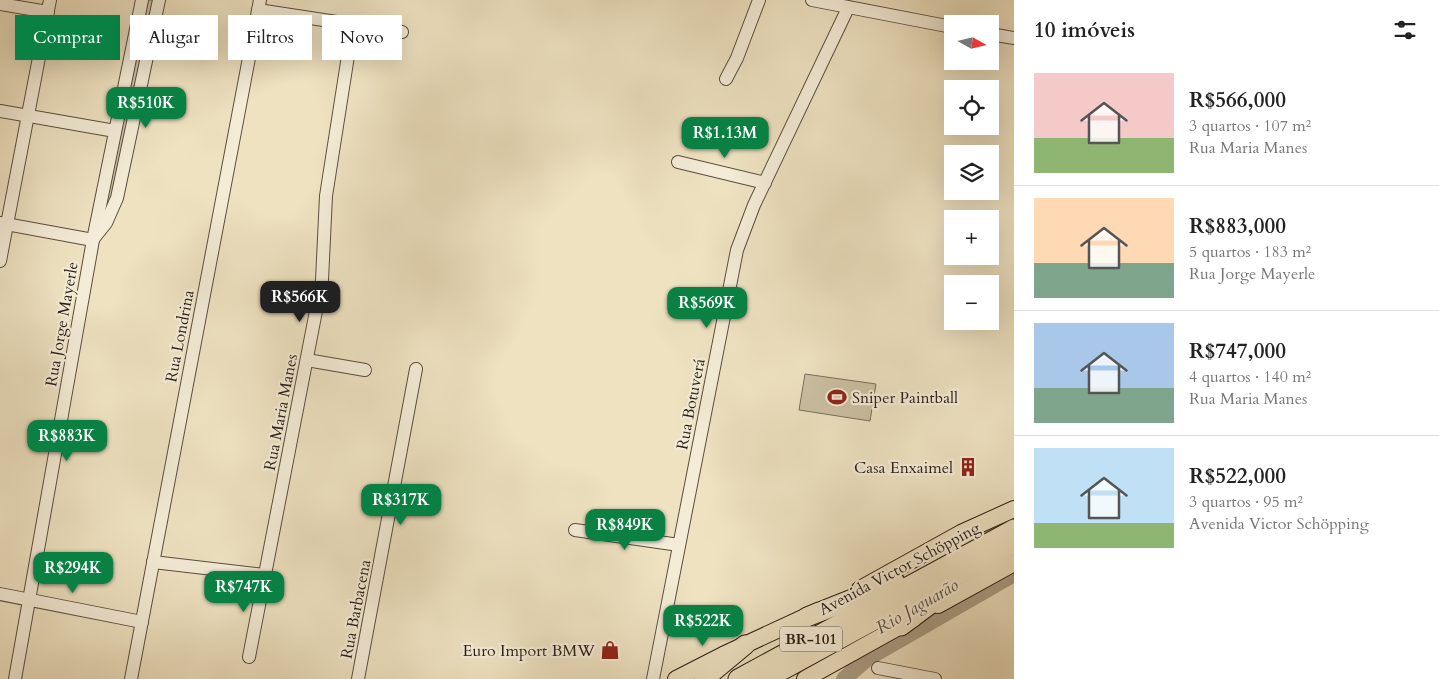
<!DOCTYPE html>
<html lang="pt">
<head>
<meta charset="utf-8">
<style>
  body { margin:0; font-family:Cardo,serif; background:#f2f2f2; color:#222; height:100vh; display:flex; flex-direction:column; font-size:19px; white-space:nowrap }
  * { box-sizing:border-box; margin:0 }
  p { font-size:16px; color:#767676 }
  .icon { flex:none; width:28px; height:28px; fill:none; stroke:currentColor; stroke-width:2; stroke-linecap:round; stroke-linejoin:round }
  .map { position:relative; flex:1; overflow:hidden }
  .sheet { display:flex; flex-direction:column; background:#fff; width:425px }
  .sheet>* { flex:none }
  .guide { position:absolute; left:15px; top:15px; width:475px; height:45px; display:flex; gap:10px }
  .needle { width:32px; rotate:98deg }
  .fabs { position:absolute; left:944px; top:15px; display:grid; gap:10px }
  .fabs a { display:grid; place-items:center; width:55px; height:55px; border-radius:0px; background:#fff; box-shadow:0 5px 20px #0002; font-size:25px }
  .price { position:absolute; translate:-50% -42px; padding:0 11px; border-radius:10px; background:#0b8043; color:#fff; font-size:16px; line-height:32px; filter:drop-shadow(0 1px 2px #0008) }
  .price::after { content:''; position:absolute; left:50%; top:30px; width:15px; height:11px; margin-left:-8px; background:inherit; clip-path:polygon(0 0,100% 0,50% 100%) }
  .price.current { background:#222; color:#fff }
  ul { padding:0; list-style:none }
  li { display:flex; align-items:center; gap:15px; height:125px; padding:0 20px }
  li+li { border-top:1px solid #e0e0e0 }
  li span { display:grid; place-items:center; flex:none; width:140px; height:100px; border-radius:0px; color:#555 }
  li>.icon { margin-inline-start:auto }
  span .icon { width:60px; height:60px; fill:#fffc; stroke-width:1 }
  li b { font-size:21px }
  h2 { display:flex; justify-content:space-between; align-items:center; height:60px; padding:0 20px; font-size:21px }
  .tag { padding:0 18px; border-radius:0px; background:#fff; box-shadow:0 5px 20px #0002; font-size:18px; line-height:45px }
  .tag.current { background:#0b8043; color:#fff }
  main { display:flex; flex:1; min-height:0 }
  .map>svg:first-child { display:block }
  .green { fill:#ccc1a4; stroke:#7a6f5c }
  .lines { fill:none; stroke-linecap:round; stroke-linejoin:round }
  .river { stroke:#ab9f86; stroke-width:16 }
  .minor-casing { stroke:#5a4e3f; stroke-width:14 }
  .major-casing { stroke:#281d14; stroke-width:18 }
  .highway-casing { stroke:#281d14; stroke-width:21 }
  .minor { stroke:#f4ecd7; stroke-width:12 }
  .major { stroke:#eee2c1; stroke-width:16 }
  .highway { stroke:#eee2c1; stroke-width:19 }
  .labels { text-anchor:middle; stroke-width:4.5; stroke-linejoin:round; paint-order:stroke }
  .shield { fill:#f4ecd7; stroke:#655b4e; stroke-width:1 }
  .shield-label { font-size:15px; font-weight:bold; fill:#281d14 }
  .street-label { font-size:16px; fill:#281d14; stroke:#f4ecd7 }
  .poi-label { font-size:16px; fill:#281d14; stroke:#f4ecd7; text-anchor:end }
  .water-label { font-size:18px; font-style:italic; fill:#5c5142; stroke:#f4ecd7 }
</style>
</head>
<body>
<main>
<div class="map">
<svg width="1014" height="679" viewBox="0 0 1014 679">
  <rect width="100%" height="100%" fill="#eee2c1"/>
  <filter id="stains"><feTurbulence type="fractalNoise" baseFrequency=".004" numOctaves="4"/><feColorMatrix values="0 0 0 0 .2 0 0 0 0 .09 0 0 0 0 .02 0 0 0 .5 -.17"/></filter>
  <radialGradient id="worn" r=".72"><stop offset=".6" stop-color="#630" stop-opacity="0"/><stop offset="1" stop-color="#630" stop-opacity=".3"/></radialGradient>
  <g class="green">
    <path d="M 146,0 L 153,0 L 110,209 L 104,211 Z"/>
    <path d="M 805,374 L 876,384 L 870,421 L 799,410 Z"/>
  </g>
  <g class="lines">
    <path class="river" d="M 844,679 L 868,658 L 1014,574"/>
    <g class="minor-casing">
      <g id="minor">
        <path d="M 812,0 L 952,27"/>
        <path d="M 0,4 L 48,12"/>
        <path d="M 258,10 L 402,32"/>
        <path d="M 990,34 L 1014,38"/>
        <path d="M 726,79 L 737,58 L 759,0"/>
        <path d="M 0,111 L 115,131"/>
        <path d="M 678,162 L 765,183"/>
        <path d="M 0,223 L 93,240"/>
        <path d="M 94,238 L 106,223 L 117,198 L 159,0"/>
        <path d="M 0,261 L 50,0"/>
        <path d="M 307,360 L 365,370"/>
        <path d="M 575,530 L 679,545"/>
        <path d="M 153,562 L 265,575"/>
        <path d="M 0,594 L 142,622"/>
        <path d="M 249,657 L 322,280 L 326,196 L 353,24"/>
        <path d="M 878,668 L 935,679"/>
        <path d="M 15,679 L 93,240 L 142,0"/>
        <path d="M 131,679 L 260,0"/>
        <path d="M 358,679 L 416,369"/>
        <path d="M 653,679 L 737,250 L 754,205 L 848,8"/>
      </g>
    </g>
    <g class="major-casing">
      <g id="major">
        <path d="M 860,589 L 961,533 L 1014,509"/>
        <path d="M 938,605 L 1014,563"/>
        <path d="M 676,679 L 723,655 L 818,611"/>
        <path d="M 805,679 L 913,619"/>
      </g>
    </g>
    <g class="highway-casing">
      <g id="highway">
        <path d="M 807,617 L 895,582"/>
        <path d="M 901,626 L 948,591"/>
        <path d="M 704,679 L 745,645"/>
        <path d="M 738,679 L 1014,529"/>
        <path d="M 766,679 L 1014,544"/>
      </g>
    </g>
    <use href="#minor" class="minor"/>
    <use href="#major" class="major"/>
    <use href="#highway" class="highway"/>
  </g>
  <defs>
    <g id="stadium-bare" transform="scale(1.5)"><path d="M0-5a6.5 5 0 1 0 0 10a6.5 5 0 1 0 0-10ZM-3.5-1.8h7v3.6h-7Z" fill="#8f2418" stroke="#f4ecd7" stroke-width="2.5" paint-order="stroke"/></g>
    <g id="building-bare" transform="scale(1.5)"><path d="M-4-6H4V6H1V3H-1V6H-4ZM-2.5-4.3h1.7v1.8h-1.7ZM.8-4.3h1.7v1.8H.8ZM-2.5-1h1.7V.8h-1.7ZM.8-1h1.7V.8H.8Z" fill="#8f2418" stroke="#f4ecd7" stroke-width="2.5" paint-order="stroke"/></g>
    <g id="shop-bare" transform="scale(1.5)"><path d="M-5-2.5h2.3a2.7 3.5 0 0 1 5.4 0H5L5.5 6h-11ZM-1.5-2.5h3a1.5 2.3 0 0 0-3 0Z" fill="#8f2418" stroke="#f4ecd7" stroke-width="2.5" paint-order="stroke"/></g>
  </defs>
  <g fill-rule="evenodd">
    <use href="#stadium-bare" x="837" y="397"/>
    <use href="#building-bare" x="968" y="467"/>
    <use href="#shop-bare" x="610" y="650"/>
  </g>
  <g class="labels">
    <rect class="shield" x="780" y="626.5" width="62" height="25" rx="4"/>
    <g class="shield-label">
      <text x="811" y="644">BR-101</text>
    </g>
    <g class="street-label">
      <text transform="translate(61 324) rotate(-80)" y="6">Rua Jorge Mayerle</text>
      <text transform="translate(179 336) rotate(-79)" y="6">Rua Londrina</text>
      <text transform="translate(690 404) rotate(-79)" y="6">Rua Botuverá</text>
      <text transform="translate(280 412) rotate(-79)" y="6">Rua Maria Manes</text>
      <text transform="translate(899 568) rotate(-28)" y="6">Avenida Victor Schöpping</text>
      <text transform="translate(355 609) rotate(-79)" y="6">Rua Barbacena</text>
    </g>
    <g class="poi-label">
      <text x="852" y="403" text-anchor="start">Sniper Paintball</text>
      <text x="953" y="473">Casa Enxaimel</text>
      <text x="595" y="656">Euro Import BMW</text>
    </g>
    <g class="water-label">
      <text transform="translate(917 606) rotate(-30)" y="6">Rio Jaguarão</text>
    </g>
  </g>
  <rect width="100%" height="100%" filter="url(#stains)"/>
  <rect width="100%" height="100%" fill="url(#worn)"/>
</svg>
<div class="fabs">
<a><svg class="needle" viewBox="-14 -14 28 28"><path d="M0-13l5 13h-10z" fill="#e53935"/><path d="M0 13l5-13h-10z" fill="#767676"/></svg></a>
<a><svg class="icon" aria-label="locate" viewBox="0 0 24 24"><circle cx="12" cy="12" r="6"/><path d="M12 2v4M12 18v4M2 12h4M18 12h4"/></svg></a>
<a><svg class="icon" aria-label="layers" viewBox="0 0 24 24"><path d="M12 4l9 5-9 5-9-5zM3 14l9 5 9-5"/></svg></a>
<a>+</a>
<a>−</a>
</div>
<b class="price" style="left:146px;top:129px">R$510K</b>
<b class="price" style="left:725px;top:159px">R$1.13M</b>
<b class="price current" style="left:300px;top:323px">R$566K</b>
<b class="price" style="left:707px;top:329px">R$569K</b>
<b class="price" style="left:67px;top:462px">R$883K</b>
<b class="price" style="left:401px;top:526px">R$317K</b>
<b class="price" style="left:625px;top:551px">R$849K</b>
<b class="price" style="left:73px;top:594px">R$294K</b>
<b class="price" style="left:244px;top:613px">R$747K</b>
<b class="price" style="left:703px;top:647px">R$522K</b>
<div class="guide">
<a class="tag current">Comprar</a>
<a class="tag">Alugar</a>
<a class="tag">Filtros</a>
<a class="tag">Novo</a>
</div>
</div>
<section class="sheet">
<h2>10 imóveis<svg class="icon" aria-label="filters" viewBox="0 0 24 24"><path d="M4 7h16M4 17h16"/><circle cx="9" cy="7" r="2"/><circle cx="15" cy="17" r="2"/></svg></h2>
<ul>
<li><span style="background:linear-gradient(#f6c9c9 65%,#8fb573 0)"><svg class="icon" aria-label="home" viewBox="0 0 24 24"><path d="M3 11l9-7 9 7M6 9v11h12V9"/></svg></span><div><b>R$566,000</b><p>3 quartos · 107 m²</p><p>Rua Maria Manes</p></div></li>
<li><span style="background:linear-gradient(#ffd9b3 65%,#7fa58c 0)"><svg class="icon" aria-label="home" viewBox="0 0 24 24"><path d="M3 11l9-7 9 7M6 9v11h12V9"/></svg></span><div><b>R$883,000</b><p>5 quartos · 183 m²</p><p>Rua Jorge Mayerle</p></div></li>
<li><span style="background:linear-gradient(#a9c7e8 65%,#7fa58c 0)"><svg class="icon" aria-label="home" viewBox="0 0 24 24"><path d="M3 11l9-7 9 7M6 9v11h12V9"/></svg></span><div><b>R$747,000</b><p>4 quartos · 140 m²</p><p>Rua Maria Manes</p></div></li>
<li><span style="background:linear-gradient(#bfe0f5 75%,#8fb573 0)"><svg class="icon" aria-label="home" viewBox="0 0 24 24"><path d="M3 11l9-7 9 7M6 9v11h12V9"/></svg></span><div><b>R$522,000</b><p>3 quartos · 95 m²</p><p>Avenida Victor Schöpping</p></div></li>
</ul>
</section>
</main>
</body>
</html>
